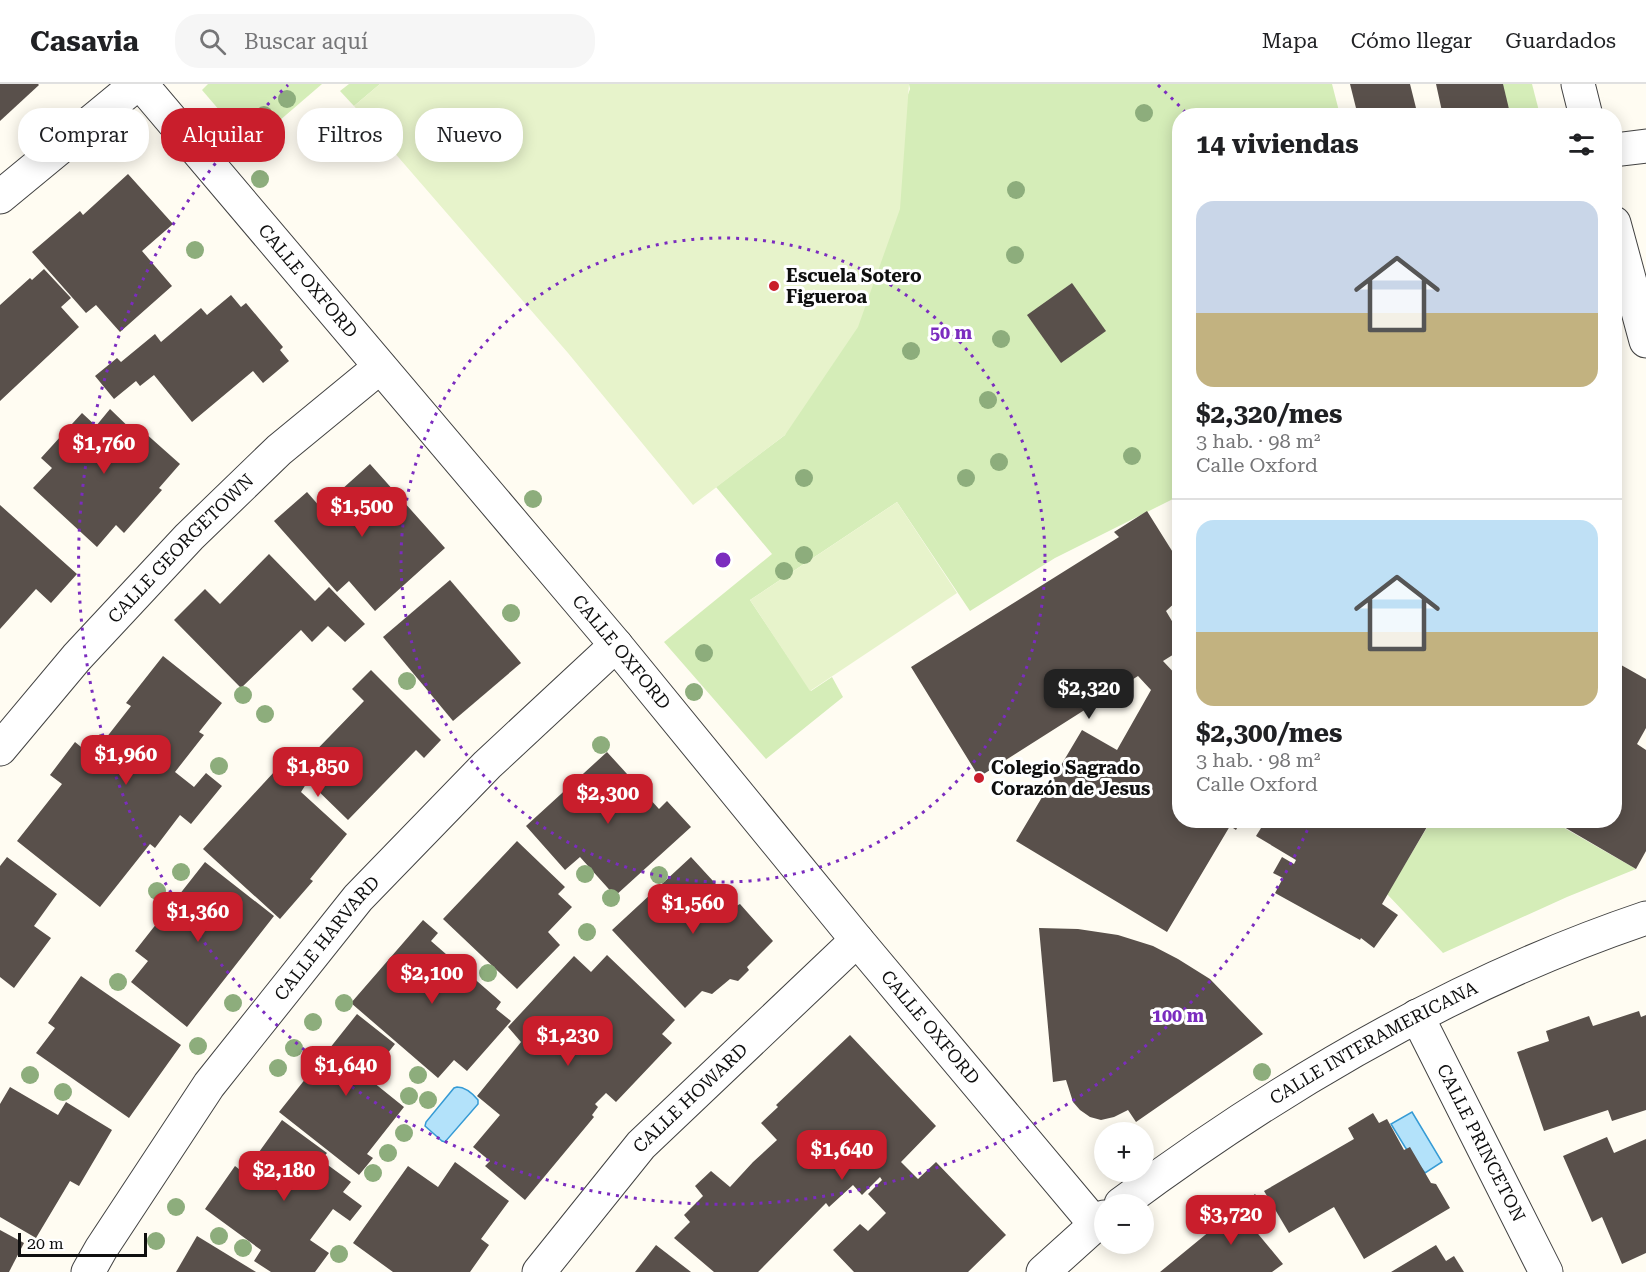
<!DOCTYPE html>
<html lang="es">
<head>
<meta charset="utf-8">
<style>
  body { margin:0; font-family:"Roboto Serif",serif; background:#f6f6f6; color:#202124; height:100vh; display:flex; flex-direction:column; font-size:22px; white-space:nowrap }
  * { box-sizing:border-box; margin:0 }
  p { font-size:20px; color:#757577 }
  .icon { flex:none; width:33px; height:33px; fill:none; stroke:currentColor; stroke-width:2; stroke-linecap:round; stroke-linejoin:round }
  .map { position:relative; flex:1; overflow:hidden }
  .drawer { position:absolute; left:1172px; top:24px; width:450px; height:720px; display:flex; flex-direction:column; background:#fff; border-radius:24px; box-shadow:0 3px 15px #0003 }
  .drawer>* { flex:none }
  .guide { position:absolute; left:18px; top:24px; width:570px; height:54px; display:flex; gap:12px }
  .controls { position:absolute; left:1094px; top:1038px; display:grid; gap:12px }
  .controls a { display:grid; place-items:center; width:60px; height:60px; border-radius:50%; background:#fff; box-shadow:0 3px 15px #0003; font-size:30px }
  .scale { position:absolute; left:18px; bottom:15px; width:129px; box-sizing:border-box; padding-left:6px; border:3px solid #0f0f0f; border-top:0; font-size:16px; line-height:21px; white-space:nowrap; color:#0f0f0f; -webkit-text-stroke:4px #fff; paint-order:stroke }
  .price { position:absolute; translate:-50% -51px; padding:0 14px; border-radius:12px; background:#c91e2c; color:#fff; font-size:20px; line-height:39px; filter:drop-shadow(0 2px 3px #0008) }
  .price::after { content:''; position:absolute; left:50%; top:36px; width:18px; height:14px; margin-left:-9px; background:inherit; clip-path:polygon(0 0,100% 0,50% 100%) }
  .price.active { background:#222; color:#fff }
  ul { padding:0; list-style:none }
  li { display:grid; align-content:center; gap:12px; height:318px; padding:0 24px }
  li+li { border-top:2px solid #e0e0e0 }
  li span { display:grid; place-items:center; height:186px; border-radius:18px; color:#555 }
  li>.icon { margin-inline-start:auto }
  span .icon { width:108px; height:108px; fill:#fffc; stroke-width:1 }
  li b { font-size:26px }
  h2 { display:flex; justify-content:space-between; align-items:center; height:72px; padding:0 24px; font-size:26px }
  .chip { padding:0 21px; border-radius:24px; background:#fff; box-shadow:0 3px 15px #0003; font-size:21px; line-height:54px }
  .chip.active { background:#c91e2c; color:#fff }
  header { display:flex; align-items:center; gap:36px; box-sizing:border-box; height:84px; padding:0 30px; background:#fff; border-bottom:2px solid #e0e0e0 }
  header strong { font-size:28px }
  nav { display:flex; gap:33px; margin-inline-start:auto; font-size:21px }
  .search { width:420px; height:54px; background:#f6f6f6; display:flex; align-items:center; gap:15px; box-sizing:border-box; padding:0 21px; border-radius:24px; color:#757577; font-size:22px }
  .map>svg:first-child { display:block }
  .green { fill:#d5edb8 }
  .pitch { fill:#e7f3cb }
  .water { fill:#b3e2fa; stroke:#369bd5; stroke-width:1.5 }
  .building { fill:#59504b }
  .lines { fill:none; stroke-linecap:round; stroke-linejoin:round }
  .street-casing { stroke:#424242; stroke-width:35 }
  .street { stroke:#fff; stroke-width:33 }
  .tree { fill:#8dad7c }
  .ring { fill:none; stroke:#7b2cbf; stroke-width:3; stroke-dasharray:3 6 }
  .poi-dot { fill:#c91e2c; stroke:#fff; stroke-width:2 }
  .labels { text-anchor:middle; stroke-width:6; stroke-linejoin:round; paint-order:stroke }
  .poi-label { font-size:18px; font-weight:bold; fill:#0f0f0f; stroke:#fff; text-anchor:start }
  .street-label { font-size:18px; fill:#0f0f0f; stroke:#fff }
  .centre { fill:#7b2cbf; stroke:#fff; stroke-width:3 }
  .ring-label { font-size:18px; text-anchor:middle; font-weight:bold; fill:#7b2cbf; stroke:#fff; stroke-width:6; stroke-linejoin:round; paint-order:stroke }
</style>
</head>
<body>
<header>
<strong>Casavia</strong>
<div class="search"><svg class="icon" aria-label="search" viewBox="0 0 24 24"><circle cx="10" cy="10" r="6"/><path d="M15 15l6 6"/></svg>Buscar aquí</div>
<nav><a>Mapa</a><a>Cómo llegar</a><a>Guardados</a></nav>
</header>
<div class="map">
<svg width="1646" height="1188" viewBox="0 0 1646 1188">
  <rect width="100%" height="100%" fill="#fffcf2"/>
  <g class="green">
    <path d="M 208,0 L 322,0 L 250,62 L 202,6 Z"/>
    <path d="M 349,0 L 380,0 L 354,22 L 340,7 Z"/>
    <path d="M 909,0 L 1332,0 L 1340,31 L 1179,32 L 1179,412 L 1055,474 L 970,527 L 897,418 L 750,516 L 811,607 L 832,593 L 843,613 L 766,675 L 664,558 L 772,470 L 716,403 L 785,351 L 910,5 Z"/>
    <path d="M 1503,0 L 1532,0 L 1540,31 L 1482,32 Z"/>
    <path d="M 1431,737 L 1552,737 L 1636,785 L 1567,813 L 1443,869 L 1387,810 Z"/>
  </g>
  <g class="pitch">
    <path d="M 380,0 L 909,0 L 900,125 L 858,243 L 785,351 L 693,421 L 568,269 L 354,22 Z"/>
    <path d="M 897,418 L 957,509 L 810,607 L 750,516 Z"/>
  </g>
  <g class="water">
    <path d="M 457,1003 C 465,1003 473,1010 478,1016 L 478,1020 L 445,1058 L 442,1057 L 425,1042 L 426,1038 L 454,1004 Z"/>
    <path d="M 1412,1028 L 1442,1078 L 1425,1089 L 1405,1063 L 1391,1040 Z"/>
  </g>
  <g class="building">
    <path d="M 0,0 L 38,0 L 39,1 L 0,37 Z"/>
    <path d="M 1350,0 L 1410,0 L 1418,32 L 1358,32 Z"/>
    <path d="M 1436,0 L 1503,0 L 1509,25 L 1482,32 L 1443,32 Z"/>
    <path d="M 128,90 L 173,140 L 142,167 L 172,202 L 120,248 L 96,221 L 86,229 L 32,168 L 80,127 L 83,131 Z"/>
    <path d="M 44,185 L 71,214 L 61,223 L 79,243 L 0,317 L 0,221 L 30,194 L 32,196 Z"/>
    <path d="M 1072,199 L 1106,247 L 1061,279 L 1027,231 Z"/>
    <path d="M 231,211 L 241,223 L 246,219 L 283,263 L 280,266 L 289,277 L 263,299 L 253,287 L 192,338 L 154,291 L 140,302 L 136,297 L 114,315 L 95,292 L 117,274 L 121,278 L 155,250 L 161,258 L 201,224 L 207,231 Z"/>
    <path d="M 110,325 L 139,353 L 144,348 L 180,380 L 159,404 L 162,406 L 124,449 L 116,441 L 97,463 L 33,404 L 52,384 L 41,374 L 82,329 L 96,342 Z"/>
    <path d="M 370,380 L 445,464 L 375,527 L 349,497 L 337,508 L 274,437 L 307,408 L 321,424 Z"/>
    <path d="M 0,421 L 77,490 L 51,519 L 36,505 L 0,545 Z"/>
    <path d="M 1147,427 L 1179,478 L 1179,515 L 1166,527 L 1179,549 L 1179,567 L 1163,577 L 1179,594 L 1179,736 L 1241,736 L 1236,746 L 1230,742 L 1167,848 L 1016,757 L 1082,646 L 1117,666 L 1151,606 L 1138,592 L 979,693 L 911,583 L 1119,453 L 1114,448 Z"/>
    <path d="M 269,470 L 315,517 L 329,503 L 365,540 L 345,558 L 328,542 L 312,558 L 301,546 L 241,604 L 174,536 L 205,505 L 220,520 Z"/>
    <path d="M 450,496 L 521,579 L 453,637 L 383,553 Z"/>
    <path d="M 163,572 L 222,619 L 199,648 L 204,651 L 175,688 L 194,703 L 206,689 L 222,702 L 191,740 L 180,731 L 155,764 L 150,760 L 100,823 L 17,757 L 62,700 L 50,691 L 75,658 L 86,667 L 100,650 L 106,654 L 131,622 L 126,619 Z"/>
    <path d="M 1614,577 L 1646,595 L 1646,644 L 1637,660 L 1646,666 L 1646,767 L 1636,785 L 1552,736 L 1614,736 Z"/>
    <path d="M 371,586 L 441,656 L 424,674 L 416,666 L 348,736 L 308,697 L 301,708 L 347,750 L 310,795 L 313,797 L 280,835 L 203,765 L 286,675 L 297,686 L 364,617 L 352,605 Z"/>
    <path d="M 607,668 L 659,725 L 667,717 L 691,743 L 615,812 L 580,773 L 565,786 L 526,742 Z"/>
    <path d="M 1266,736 L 1431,736 L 1382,820 L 1398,831 L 1374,864 L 1361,854 L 1360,856 L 1275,809 L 1283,794 L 1273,789 L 1282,773 L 1294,780 L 1296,776 L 1256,752 Z"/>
    <path d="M 517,757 L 565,803 L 558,810 L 572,823 L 548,848 L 560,861 L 517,905 L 443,835 Z"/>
    <path d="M 7,773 L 57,810 L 34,842 L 51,854 L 14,904 L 0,893 L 0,782 Z"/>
    <path d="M 691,773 L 736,822 L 740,820 L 773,857 L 747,883 L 749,886 L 738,897 L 730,895 L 712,910 L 702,907 L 685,924 L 612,846 Z"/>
    <path d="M 205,778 L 274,832 L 187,943 L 131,898 L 148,877 L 135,867 Z"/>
    <path d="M 423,836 L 438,849 L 431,857 L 501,918 L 496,925 L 511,937 L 467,987 L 454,976 L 438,994 L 351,919 Z"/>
    <path d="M 1039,844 L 1078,845 L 1118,851 L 1153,862 L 1178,875 L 1210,895 L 1263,950 L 1136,1038 L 1128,1026 L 1114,1033 L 1101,1036 L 1090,1033 L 1080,1026 L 1073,1018 L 1066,996 L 1053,998 Z"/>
    <path d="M 607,871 L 675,936 L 662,950 L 672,959 L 616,1018 L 606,1009 L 595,1020 L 598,1023 L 592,1031 L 594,1033 L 525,1116 L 485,1082 L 490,1077 L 473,1063 L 500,1031 L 477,1012 L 521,958 L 508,943 L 574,872 L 591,888 Z"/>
    <path d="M 81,892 L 181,961 L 129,1034 L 36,969 L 55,944 L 48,939 Z"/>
    <path d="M 1639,927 L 1641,933 L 1646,931 L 1646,1026 L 1612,1037 L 1608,1026 L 1544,1047 L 1517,968 L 1549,957 L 1546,947 L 1589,932 L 1593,942 Z"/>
    <path d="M 357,930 L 395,960 L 368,994 L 404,1023 L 367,1070 L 373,1074 L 359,1091 L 279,1028 Z"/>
    <path d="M 850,951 L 936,1042 L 901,1078 L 918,1095 L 936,1078 L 1006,1151 L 968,1188 L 854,1188 L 833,1166 L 860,1140 L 868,1147 L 886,1129 L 868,1110 L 882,1096 L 880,1093 L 862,1111 L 853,1101 L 829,1123 L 826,1119 L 758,1188 L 714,1188 L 674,1154 L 690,1138 L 684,1131 L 703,1112 L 695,1102 L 711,1087 L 730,1103 L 753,1078 L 777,1056 L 761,1039 L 778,1023 L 776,1021 Z"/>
    <path d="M 10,1003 L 58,1031 L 66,1018 L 112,1046 L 79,1102 L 70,1097 L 36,1154 L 0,1133 L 0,1020 Z"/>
    <path d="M 1373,1029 L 1379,1039 L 1387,1035 L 1404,1066 L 1410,1063 L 1431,1099 L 1436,1100 L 1450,1124 L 1364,1175 L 1334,1123 L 1289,1149 L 1264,1107 L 1354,1055 L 1348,1044 Z"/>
    <path d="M 282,1036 L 327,1069 L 321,1076 L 351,1098 L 343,1108 L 362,1122 L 350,1137 L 333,1125 L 310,1156 L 329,1169 L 315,1188 L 271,1188 L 254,1177 L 261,1166 L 205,1125 L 235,1082 L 244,1089 Z"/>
    <path d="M 1607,1053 L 1614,1069 L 1646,1055 L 1646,1169 L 1622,1180 L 1602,1133 L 1592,1138 L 1563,1072 Z"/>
    <path d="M 455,1078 L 509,1117 L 481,1155 L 489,1161 L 470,1188 L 393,1188 L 353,1159 L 408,1082 L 438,1103 Z"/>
    <path d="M 1255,1110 L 1271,1131 L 1254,1145 L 1283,1180 L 1272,1188 L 1160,1188 Z"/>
    <path d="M 0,1146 L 24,1159 L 9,1188 L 0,1188 Z"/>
    <path d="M 197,1152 L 256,1188 L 176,1188 Z"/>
    <path d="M 656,1161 L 691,1188 L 635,1188 Z"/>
    <path d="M 1436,1161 L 1446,1177 L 1454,1172 L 1464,1188 L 1391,1188 Z"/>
  </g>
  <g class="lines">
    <g class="street-casing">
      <g id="street">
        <path id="s1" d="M 141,0 L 616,561 L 857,856 L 1095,1140"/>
        <path d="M 1578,0 L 1586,32"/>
        <path d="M 1614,66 L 1646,62"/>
        <path d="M 0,113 L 137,0"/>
        <path d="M 1614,139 L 1646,257"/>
        <path id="s2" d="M 0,665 L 77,573 L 189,453 L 279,366 L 380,283"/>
        <path id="s3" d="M 1417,932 L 1546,1188"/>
        <path id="s4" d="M 1121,1120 C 1281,1001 1456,898 1646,834"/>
        <path id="s5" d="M 88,1188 L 101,1165 L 209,1001 L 358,814 L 487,681 L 616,561"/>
        <path id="s6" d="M 539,1188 L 641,1061 L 857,856"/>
        <path d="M 1043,1188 L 1104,1133"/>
      </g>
    </g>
    <use href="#street" class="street"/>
  </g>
  <g class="tree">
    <circle cx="287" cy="15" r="9"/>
    <circle cx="1144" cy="29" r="9"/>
    <circle cx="264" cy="31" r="9"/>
    <circle cx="260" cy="95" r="9"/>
    <circle cx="1016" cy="106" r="9"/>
    <circle cx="195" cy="166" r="9"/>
    <circle cx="1015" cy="171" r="9"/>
    <circle cx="1001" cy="255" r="9"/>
    <circle cx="911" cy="267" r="9"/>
    <circle cx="988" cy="316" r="9"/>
    <circle cx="1132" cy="372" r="9"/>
    <circle cx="999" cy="378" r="9"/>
    <circle cx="804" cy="394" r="9"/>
    <circle cx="966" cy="394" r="9"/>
    <circle cx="533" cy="415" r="9"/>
    <circle cx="804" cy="471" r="9"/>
    <circle cx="784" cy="487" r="9"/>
    <circle cx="511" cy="529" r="9"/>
    <circle cx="704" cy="569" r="9"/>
    <circle cx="407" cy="597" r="9"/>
    <circle cx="694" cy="608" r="9"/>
    <circle cx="243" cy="611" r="9"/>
    <circle cx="265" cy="630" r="9"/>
    <circle cx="601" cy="661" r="9"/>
    <circle cx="219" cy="682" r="9"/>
    <circle cx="181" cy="788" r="9"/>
    <circle cx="585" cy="790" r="9"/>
    <circle cx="659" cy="791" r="9"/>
    <circle cx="157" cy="807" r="9"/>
    <circle cx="611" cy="814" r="9"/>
    <circle cx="587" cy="848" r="9"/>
    <circle cx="488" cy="889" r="9"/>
    <circle cx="118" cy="898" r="9"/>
    <circle cx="233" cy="919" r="9"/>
    <circle cx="344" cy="919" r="9"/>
    <circle cx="313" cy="938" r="9"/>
    <circle cx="198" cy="962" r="9"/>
    <circle cx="294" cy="964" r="9"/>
    <circle cx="278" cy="984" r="9"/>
    <circle cx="1262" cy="988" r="9"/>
    <circle cx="30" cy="991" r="9"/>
    <circle cx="418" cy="991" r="9"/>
    <circle cx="63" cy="1008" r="9"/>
    <circle cx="409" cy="1012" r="9"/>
    <circle cx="428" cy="1016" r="9"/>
    <circle cx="404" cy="1049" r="9"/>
    <circle cx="388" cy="1069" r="9"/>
    <circle cx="373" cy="1089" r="9"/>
    <circle cx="176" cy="1123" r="9"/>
    <circle cx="219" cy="1152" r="9"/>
    <circle cx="156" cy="1157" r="9"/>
    <circle cx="243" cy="1164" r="9"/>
    <circle cx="339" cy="1170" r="9"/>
  </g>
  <g class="ring">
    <circle cx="723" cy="476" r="322"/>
    <path d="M1311 738A644 644 0 1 1 288 1M1158 1A644 644 0 0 1 1186 29"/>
  </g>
  <g class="poi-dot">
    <circle cx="774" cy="202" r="6"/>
    <circle cx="979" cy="694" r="6"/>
  </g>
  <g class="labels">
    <g class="poi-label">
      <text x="786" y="198">Escuela Sotero<tspan x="786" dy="21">Figueroa</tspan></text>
      <text x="991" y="690">Colegio Sagrado<tspan x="991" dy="21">Corazón de Jesus</tspan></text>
    </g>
    <g class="street-label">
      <text dy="6" stroke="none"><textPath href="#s1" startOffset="258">CALLE OXFORD</textPath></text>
      <text dy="6" stroke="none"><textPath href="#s2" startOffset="270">CALLE GEORGETOWN</textPath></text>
      <text dy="6" stroke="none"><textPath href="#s1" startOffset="744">CALLE OXFORD</textPath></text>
      <text dy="6" stroke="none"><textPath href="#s5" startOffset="411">CALLE HARVARD</textPath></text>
      <text dy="6" stroke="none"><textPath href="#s1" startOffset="1230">CALLE OXFORD</textPath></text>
      <text dy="6" stroke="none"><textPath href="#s4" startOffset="300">CALLE INTERAMERICANA</textPath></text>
      <text dy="6" stroke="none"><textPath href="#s6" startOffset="231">CALLE HOWARD</textPath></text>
      <text dy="6" stroke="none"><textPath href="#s3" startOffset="142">CALLE PRINCETON</textPath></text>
    </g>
  </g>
  <circle cx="723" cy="476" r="9" class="centre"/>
  <g class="ring-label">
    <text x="951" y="255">50 m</text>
    <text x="1178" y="938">100 m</text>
  </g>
</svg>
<div class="controls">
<a>+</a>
<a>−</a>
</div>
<div class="scale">20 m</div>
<b class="price" style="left:104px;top:391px">$1,760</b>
<b class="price" style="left:362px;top:454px">$1,500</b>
<b class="price active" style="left:1089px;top:636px">$2,320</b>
<b class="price" style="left:126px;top:702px">$1,960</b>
<b class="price" style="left:318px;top:714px">$1,850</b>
<b class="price" style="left:608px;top:741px">$2,300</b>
<b class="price" style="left:693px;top:851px">$1,560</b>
<b class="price" style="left:198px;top:859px">$1,360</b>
<b class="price" style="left:432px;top:921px">$2,100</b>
<b class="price" style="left:568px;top:983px">$1,230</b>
<b class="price" style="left:346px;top:1013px">$1,640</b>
<b class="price" style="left:842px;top:1097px">$1,640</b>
<b class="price" style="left:284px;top:1118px">$2,180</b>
<b class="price" style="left:1231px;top:1162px">$3,720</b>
<div class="guide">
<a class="chip">Comprar</a>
<a class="chip active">Alquilar</a>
<a class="chip">Filtros</a>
<a class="chip">Nuevo</a>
</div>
<section class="drawer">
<h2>14 viviendas<svg class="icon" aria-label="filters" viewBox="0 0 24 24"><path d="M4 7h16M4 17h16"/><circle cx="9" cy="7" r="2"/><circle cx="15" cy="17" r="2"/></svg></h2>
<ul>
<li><span style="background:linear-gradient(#c9d6e8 60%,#c2b280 0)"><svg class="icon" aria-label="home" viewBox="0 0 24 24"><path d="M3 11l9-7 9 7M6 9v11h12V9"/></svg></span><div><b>$2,320/mes</b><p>3 hab. · 98 m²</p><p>Calle Oxford</p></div></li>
<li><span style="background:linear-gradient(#bfe0f5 60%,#c2b280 0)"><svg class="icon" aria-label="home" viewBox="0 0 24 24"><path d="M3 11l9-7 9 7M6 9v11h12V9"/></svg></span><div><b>$2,300/mes</b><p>3 hab. · 98 m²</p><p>Calle Oxford</p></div></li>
</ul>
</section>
</div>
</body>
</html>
